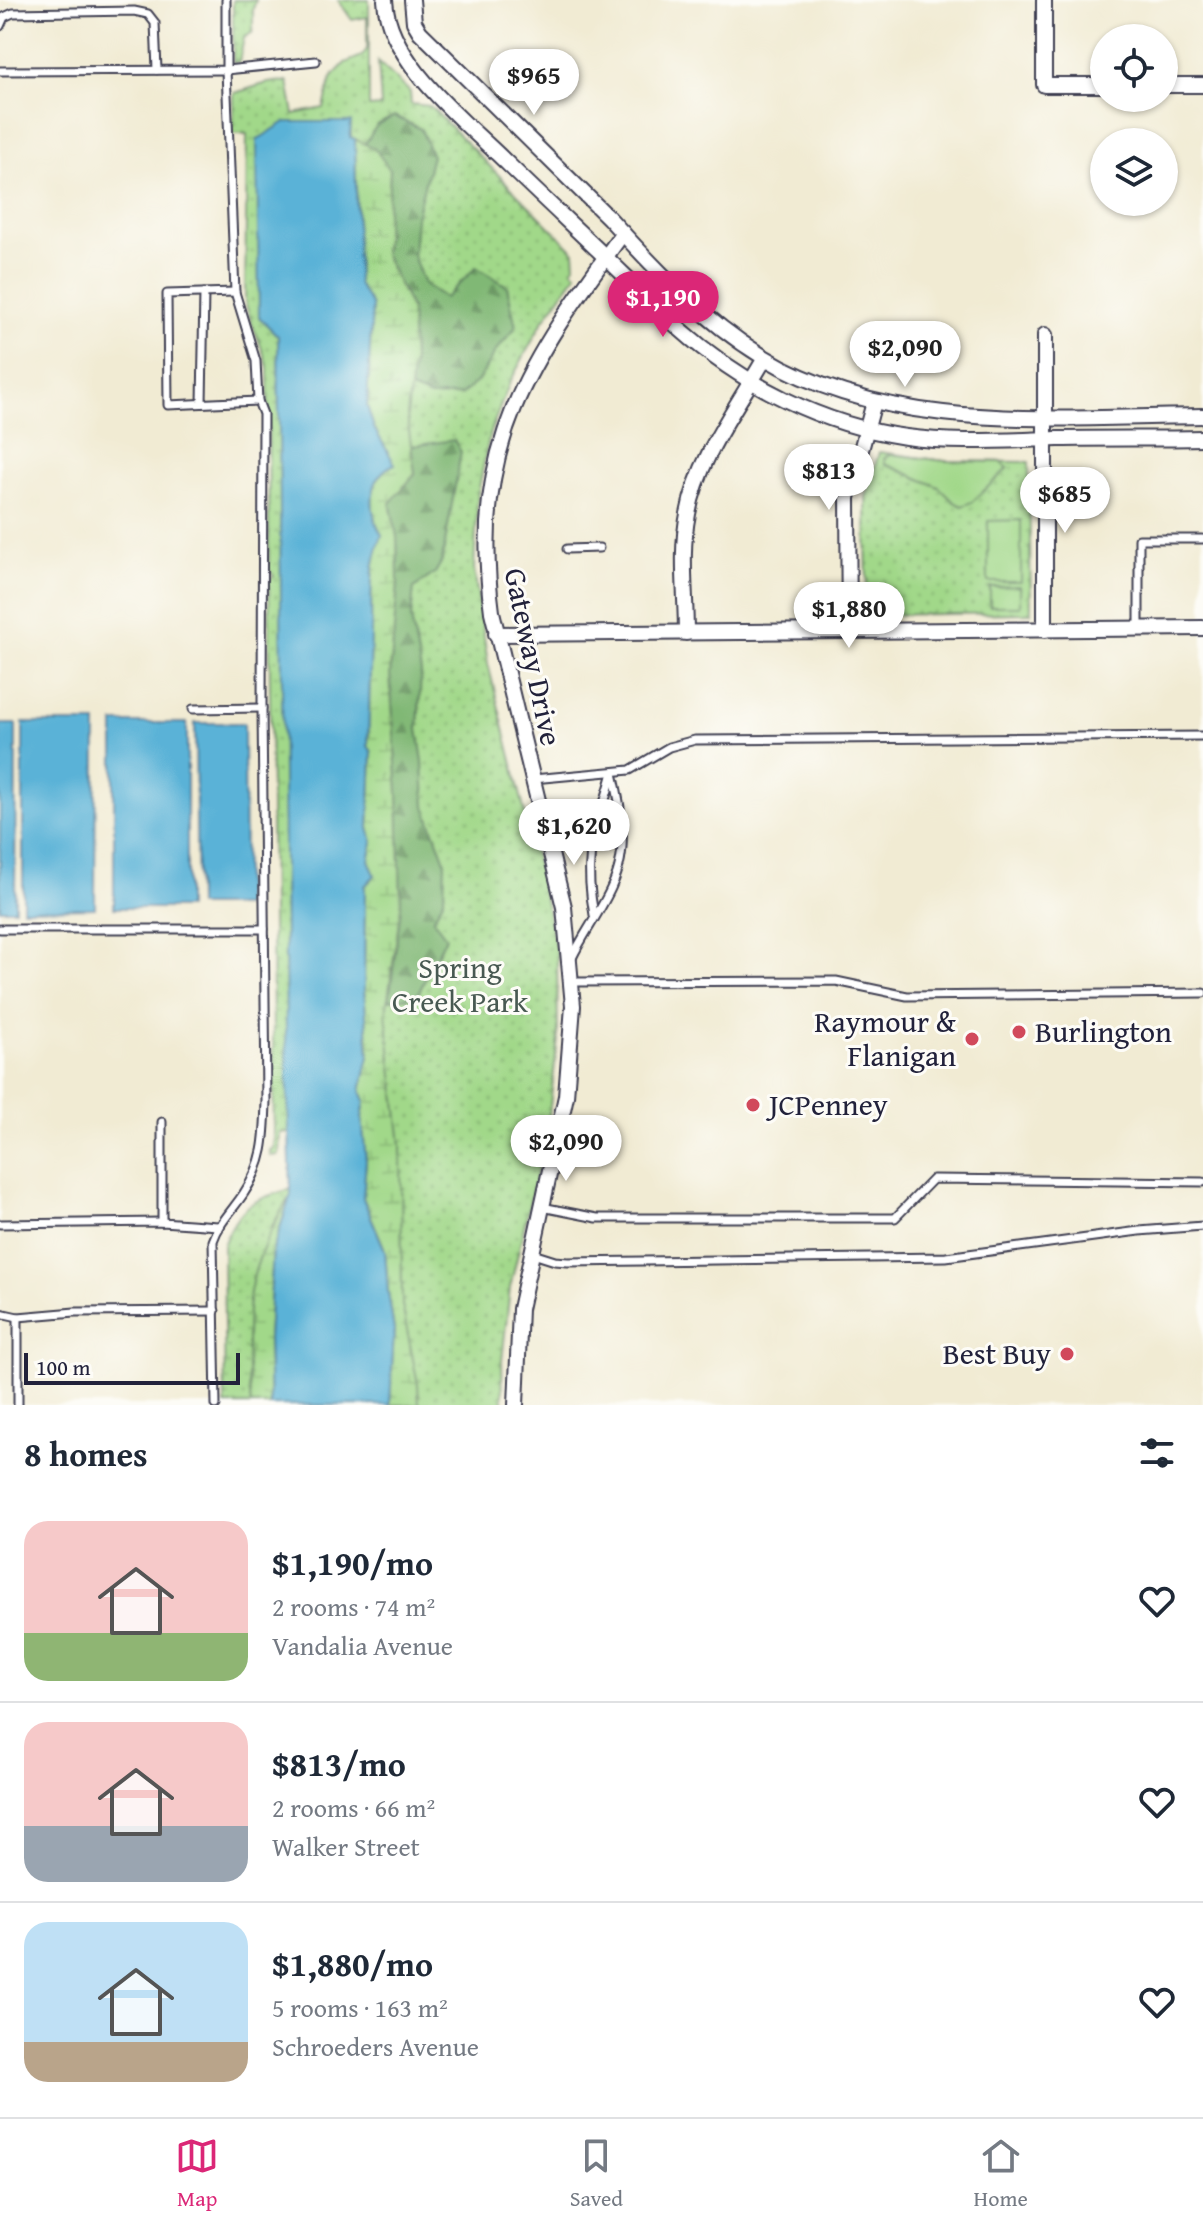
<!DOCTYPE html>
<html lang="en">
<head>
<meta charset="utf-8">
<style>
  body { margin:0; font-family:"Gentium Book Plus",serif; background:#f2f2f3; color:#1f2937; height:100vh; display:flex; flex-direction:column; font-size:30px; white-space:nowrap }
  * { box-sizing:border-box; margin:0 }
  p { font-size:26px; color:#747a83 }
  .icon { flex:none; width:44px; height:44px; fill:none; stroke:currentColor; stroke-width:2; stroke-linecap:round; stroke-linejoin:round }
  .map { position:relative; height:1405px; overflow:hidden }
  .sheet { display:flex; flex-direction:column; background:#fff; flex:1 }
  .sheet>* { flex:none }
  .fabs { position:absolute; left:1090px; top:24px; display:grid; gap:16px }
  .fabs a { display:grid; place-items:center; width:88px; height:88px; border-radius:50%; background:#fff; box-shadow:0 2px 6px #0004; font-size:40px }
  .scale { position:absolute; left:24px; bottom:20px; width:216px; box-sizing:border-box; padding-left:8px; border:4px solid #22223b; border-top:0; font-size:22px; line-height:28px; white-space:nowrap; color:#22223b; -webkit-text-stroke:6px #fdfcf7; paint-order:stroke }
  .price { position:absolute; translate:-50% -68px; padding:0 18px; border-radius:28px; background:#fff; color:#222; font-size:26px; line-height:52px; filter:drop-shadow(0 2px 4px #0008) }
  .price::after { content:''; position:absolute; left:50%; top:48px; width:24px; height:18px; margin-left:-12px; background:inherit; clip-path:polygon(0 0,100% 0,50% 100%) }
  .price.current { background:#db2777; color:#fff }
  ul { padding:0; list-style:none }
  li { display:flex; align-items:center; gap:24px; height:200px; padding:0 24px }
  li+li { border-top:2px solid #e0e1e3 }
  li span { display:grid; place-items:center; flex:none; width:224px; height:160px; border-radius:24px; color:#555 }
  li>.icon { margin-inline-start:auto }
  span .icon { width:96px; height:96px; fill:#fffc; stroke-width:1 }
  li b { font-size:34px }
  h2 { display:flex; justify-content:space-between; align-items:center; height:96px; padding:0 24px; font-size:34px }
  .tabs { display:flex; justify-content:space-around; align-items:center; height:112px; border-top:2px solid #e0e1e3; background:#fff; font-size:22px; color:#747a83 }
  .tabs a { display:grid; justify-items:center; gap:4px }
  .tabs .current { color:#db2777 }
  .map>svg:first-child { display:block }
  .green { fill:url(#green-dots); stroke:#627d62; stroke-width:2 }
  .forest { fill:url(#forest-firs); stroke:#516d58; stroke-width:2 }
  .wetland { fill:url(#wetland-marsh); stroke:#627d62; stroke-width:2 }
  .pitch { fill:#a1d889; stroke:#627d62; stroke-width:2 }
  .water { fill:#5ab2d7; stroke:#3e6a89; stroke-width:2 }
  .lines { fill:none; stroke-linecap:round; stroke-linejoin:round }
  .lane-casing { stroke:#414052; stroke-width:11 }
  .street-casing { stroke:#414052; stroke-width:18 }
  .lane { stroke:#fff; stroke-width:7 }
  .street { stroke:#fff; stroke-width:14 }
  .poi-dot { fill:#d1495b; stroke:#fdfcf7; stroke-width:3 }
  .labels { text-anchor:middle; stroke-width:6; stroke-linejoin:round; paint-order:stroke }
  .street-label { font-size:30px; fill:#22223b; stroke:#fdfcf7 }
  .park-label { font-size:30px; fill:#485952; stroke:#fdfcf7 }
  .poi-label { font-size:30px; fill:#22223b; stroke:#fdfcf7; text-anchor:end }
</style>
</head>
<body>
<div class="map">
<svg width="1203" height="1405" viewBox="0 0 1203 1405">
  <defs>
    <pattern id="green-dots" width="8" height="8" patternUnits="userSpaceOnUse" patternTransform="scale(2)"><rect width="8" height="8" fill="#a1d889"/><path d="M2 2h.1M6 6h.1" fill="none" stroke="#8ab977" stroke-width="1.8" stroke-linecap="round"/></pattern>
    <pattern id="forest-firs" width="22" height="20" patternUnits="userSpaceOnUse" patternTransform="scale(2)"><rect width="22" height="20" fill="#80b875"/><path d="M5 1l3.5 6h-7zM16 11l3.5 6h-7z" fill="#689561"/></pattern>
    <pattern id="wetland-marsh" width="20" height="14" patternUnits="userSpaceOnUse" patternTransform="scale(2)"><rect width="20" height="14" fill="#a1d889"/><path d="M1 5h8M5 5V1M11 12h8M15 12V8" fill="none" stroke="#8ab977"/></pattern>
  </defs>
  <rect width="100%" height="100%" fill="#fdfcf7"/>
  <filter id="ink" filterUnits="userSpaceOnUse"><feTurbulence type="fractalNoise" baseFrequency=".0125" numOctaves="2"/><feDisplacementMap in="SourceGraphic" scale="16" xChannelSelector="R" yChannelSelector="G"/><feConvolveMatrix kernelMatrix="1 2 1 2 8 2 1 2 1" color-interpolation-filters="sRGB"/></filter>
  <filter id="wash" filterUnits="userSpaceOnUse"><feTurbulence type="fractalNoise" baseFrequency=".006" numOctaves="4" result="noise"/><feDisplacementMap in="SourceGraphic" scale="32" xChannelSelector="R" yChannelSelector="G"/><feGaussianBlur stdDeviation="1.8" result="paint"/><feColorMatrix in="noise" values="0 0 0 0 0 0 0 0 0 0 0 0 0 0 0 0 0 1.4 0 .05"/><feComposite in="paint" operator="in"/></filter>
  <g filter="url(#wash)">
    <rect width="100%" height="100%" fill="#f1ebd3"/>
    <g class="green">
      <path d="M 233,0 L 256,0 L 253,9 L 253,32 L 244,38 L 239,62 L 233,63 Z"/>
      <path d="M 338,0 L 369,0 L 369,107 L 381,106 L 378,62 L 410,92 L 411,104 L 430,106 L 574,251 L 575,265 L 572,269 L 577,274 L 543,321 L 510,382 L 490,433 L 478,493 L 474,569 L 488,664 L 532,841 L 557,954 L 558,1038 L 548,1123 L 510,1288 L 502,1361 L 503,1405 L 390,1405 L 394,1330 L 388,1292 L 374,522 L 350,122 L 259,317 L 278,336 L 289,1132 L 280,1133 L 279,1155 L 270,1156 L 270,1150 L 274,1148 L 269,580 L 274,576 L 269,570 L 268,368 C 262,344 250,324 245,301 L 247,134 L 233,134 L 234,93 C 252,89 270,79 288,82 L 294,114 L 324,108 L 331,78 L 345,63 L 362,56 L 367,49 L 367,17 L 352,20 Z"/>
      <path d="M 879,452 L 945,461 L 1029,462 L 1031,613 L 867,615 L 866,497 Z"/>
      <path d="M 291,1189 L 291,1195 L 272,1226 L 248,1377 L 251,1405 L 225,1405 L 223,1245 C 239,1206 251,1200 291,1189 Z"/>
    </g>
    <g class="forest">
      <path d="M 394,116 L 421,129 L 432,156 L 416,217 L 413,255 L 424,284 L 445,298 L 476,267 L 507,286 L 516,327 L 495,352 L 478,381 L 461,395 L 431,397 L 410,389 L 413,362 L 411,309 L 384,254 L 390,170 L 365,144 L 377,125 Z"/>
      <path d="M 454,440 L 461,452 L 442,561 L 435,573 L 414,588 L 411,618 L 421,672 L 418,729 L 423,761 L 425,806 L 445,861 L 444,899 L 433,919 L 446,937 L 417,996 L 389,1000 L 401,907 L 398,794 L 390,675 L 398,582 L 397,537 L 390,502 L 415,474 L 411,446 Z"/>
    </g>
    <g class="wetland">
      <path d="M 355,139 L 375,149 L 390,170 L 384,254 L 411,309 L 413,362 L 407,416 L 415,474 L 390,503 L 397,537 L 398,582 L 390,675 L 398,794 L 401,907 L 386,1013 L 401,1145 L 402,1305 L 418,1384 L 419,1405 L 390,1405 L 394,1330 L 388,1292 L 385,1250 L 363,1198 L 366,1161 L 362,1117 L 365,1101 L 361,1091 L 369,1056 L 364,989 L 365,886 L 375,875 L 369,860 L 373,842 L 369,828 L 372,752 L 368,746 C 369,709 370,671 371,633 C 372,595 368,572 382,535 C 368,514 367,476 394,464 L 374,428 L 367,406 L 372,306 L 358,284 Z"/>
      <path d="M 291,1195 L 273,1250 L 268,1339 L 270,1405 L 251,1405 C 247,1372 245,1325 250,1292 C 256,1258 273,1224 291,1195 Z"/>
    </g>
    <g class="pitch">
      <path d="M 890,454 L 945,461 L 1001,462 L 1008,468 L 972,502 L 962,506 L 954,502 L 939,487 L 885,464 L 884,458 Z"/>
      <path d="M 1021,520 L 1021,582 L 988,582 L 988,521 Z"/>
      <path d="M 1020,586 L 1020,606 L 990,606 L 990,587 Z"/>
    </g>
    <g class="water">
      <path d="M 285,122 L 351,122 L 350,137 L 355,139 L 358,284 L 372,306 L 367,406 L 374,428 L 395,464 C 367,475 368,514 382,535 C 368,572 372,595 371,633 C 370,671 369,708 368,746 L 372,752 L 369,828 L 373,842 L 369,860 L 375,875 L 365,886 L 364,989 L 369,1056 L 361,1091 L 365,1101 L 362,1117 L 366,1161 L 363,1198 L 385,1250 L 388,1292 L 394,1330 L 390,1405 L 270,1405 L 268,1339 L 273,1250 L 291,1194 L 286,1037 L 278,336 L 259,317 L 257,140 Z"/>
      <path d="M 23,723 L 96,723 L 95,908 L 23,909 Z"/>
      <rect x="114" y="723" width="73" height="185"/>
      <path d="M 195,723 L 244,723 L 245,906 L 197,906 Z"/>
      <path d="M 0,724 L 16,724 L 15,909 L 0,909 Z"/>
    </g>
  </g>
  <g filter="url(#ink)">
    <g class="lines">
      <g class="lane-casing">
        <g id="lane">
          <path d="M 0,26 L 4,17 L 13,13 L 134,11 L 148,14 L 155,23 L 157,70"/>
          <path d="M 0,71 L 226,70 L 316,61"/>
          <path d="M 235,292 L 167,294 L 168,405 L 258,401"/>
          <path d="M 202,403 L 204,293"/>
          <path d="M 567,549 L 599,548"/>
          <path d="M 1139,628 L 1139,539 L 1203,539"/>
          <path d="M 193,709 L 262,708"/>
          <path d="M 533,779 L 630,770 L 669,747 L 695,740 L 1203,736"/>
          <path d="M 594,915 C 582,850 596,835 612,776"/>
          <path d="M 0,929 L 264,929"/>
          <path d="M 572,958 C 584,933 601,911 612,886 C 629,850 622,810 613,773"/>
          <path d="M 572,982 L 836,981 L 907,996 L 1203,993"/>
          <path d="M 542,1207 L 597,1218 L 895,1218 L 933,1179 L 1203,1182"/>
          <path d="M 162,1222 L 162,1122"/>
          <path d="M 0,1224 L 162,1222 L 218,1226"/>
          <path d="M 533,1254 L 555,1261 L 568,1262 L 946,1257 L 1139,1231 L 1203,1226"/>
          <path d="M 0,1313 L 18,1317 L 75,1312 L 215,1311"/>
          <path d="M 18,1405 L 18,1317"/>
          <path d="M 216,1405 L 213,1241 C 220,1221 233,1210 244,1193 C 265,1161 265,1137 266,1100 L 262,708 L 263,414 L 258,401 L 256,361 L 235,292 L 226,70 L 226,0"/>
        </g>
      </g>
      <g class="street-casing">
        <g id="street">
          <path d="M 385,0 C 388,63 467,123 509,165 C 547,202 586,238 623,274 C 642,292 660,311 680,329 C 743,385 822,425 906,437 C 957,444 1007,440 1058,439 C 1106,438 1155,439 1203,438"/>
          <path d="M 412,0 L 414,22 L 420,32 L 609,218 C 655,269 703,320 762,356 C 891,435 1058,417 1203,416"/>
          <path d="M 1044,0 L 1044,85 L 1104,85"/>
          <path d="M 1164,85 L 1203,85"/>
          <path d="M 1045,335 L 1045,630"/>
          <path d="M 849,631 L 848,498 L 874,402"/>
          <path d="M 686,633 C 686,594 680,553 688,514 C 698,458 737,407 765,358"/>
          <path d="M 496,634 L 1203,628"/>
          <path d="M 516,1405 L 520,1309 L 566,1096 L 573,1006 L 564,907 L 492,612 C 470,444 529,362 623,233"/>
        </g>
      </g>
      <use href="#lane" class="lane"/>
      <use href="#street" class="street"/>
    </g>
  </g>
  <g class="poi-dot">
    <circle cx="1019" cy="1032" r="8"/>
    <circle cx="972" cy="1039" r="8"/>
    <circle cx="753" cy="1105" r="8"/>
    <circle cx="1067" cy="1354" r="8"/>
  </g>
  <g class="labels">
    <g class="street-label">
      <text transform="translate(533 657) rotate(78)" y="10">Gateway Drive</text>
    </g>
    <g class="park-label">
      <text x="460" y="978">Spring<tspan x="460" dy="34">Creek Park</tspan></text>
    </g>
    <g class="poi-label">
      <text x="956" y="1032">Raymour &amp;<tspan x="956" dy="34">Flanigan</tspan></text>
      <text x="1035" y="1042" text-anchor="start">Burlington</text>
      <text x="769" y="1115" text-anchor="start">JCPenney</text>
      <text x="1051" y="1364">Best Buy</text>
    </g>
  </g>
</svg>
<div class="fabs">
<a><svg class="icon" aria-label="locate" viewBox="0 0 24 24"><circle cx="12" cy="12" r="6"/><path d="M12 2v4M12 18v4M2 12h4M18 12h4"/></svg></a>
<a><svg class="icon" aria-label="layers" viewBox="0 0 24 24"><path d="M12 4l9 5-9 5-9-5zM3 14l9 5 9-5"/></svg></a>
</div>
<div class="scale">100 m</div>
<b class="price" style="left:534px;top:117px">$965</b>
<b class="price current" style="left:663px;top:339px">$1,190</b>
<b class="price" style="left:905px;top:389px">$2,090</b>
<b class="price" style="left:829px;top:512px">$813</b>
<b class="price" style="left:1065px;top:535px">$685</b>
<b class="price" style="left:849px;top:650px">$1,880</b>
<b class="price" style="left:574px;top:867px">$1,620</b>
<b class="price" style="left:566px;top:1183px">$2,090</b>
</div>
<section class="sheet">
<h2>8 homes<svg class="icon" aria-label="filters" viewBox="0 0 24 24"><path d="M4 7h16M4 17h16"/><circle cx="9" cy="7" r="2"/><circle cx="15" cy="17" r="2"/></svg></h2>
<ul>
<li><span style="background:linear-gradient(#f6c9c9 70%,#8fb573 0)"><svg class="icon" aria-label="home" viewBox="0 0 24 24"><path d="M3 11l9-7 9 7M6 9v11h12V9"/></svg></span><div><b>$1,190/mo</b><p>2 rooms · 74 m²</p><p>Vandalia Avenue</p></div><svg class="icon" aria-label="heart" viewBox="0 0 24 24"><path d="M12 20l-8-8c-3-5 5-10 8-4 3-6 11-1 8 4z"/></svg></li>
<li><span style="background:linear-gradient(#f6c9c9 65%,#9aa5b1 0)"><svg class="icon" aria-label="home" viewBox="0 0 24 24"><path d="M3 11l9-7 9 7M6 9v11h12V9"/></svg></span><div><b>$813/mo</b><p>2 rooms · 66 m²</p><p>Walker Street</p></div><svg class="icon" aria-label="heart" viewBox="0 0 24 24"><path d="M12 20l-8-8c-3-5 5-10 8-4 3-6 11-1 8 4z"/></svg></li>
<li><span style="background:linear-gradient(#bfe0f5 75%,#b9a48a 0)"><svg class="icon" aria-label="home" viewBox="0 0 24 24"><path d="M3 11l9-7 9 7M6 9v11h12V9"/></svg></span><div><b>$1,880/mo</b><p>5 rooms · 163 m²</p><p>Schroeders Avenue</p></div><svg class="icon" aria-label="heart" viewBox="0 0 24 24"><path d="M12 20l-8-8c-3-5 5-10 8-4 3-6 11-1 8 4z"/></svg></li>
</ul>
</section>
<nav class="tabs">
<a class="current"><svg class="icon" aria-label="map" viewBox="0 0 24 24"><path d="M3 6l6-2 6 2 6-2v14l-6 2-6-2-6 2zM9 4v14M15 6v14"/></svg>Map</a>
<a><svg class="icon" aria-label="saved" viewBox="0 0 24 24"><path d="M7 4h10v16l-5-4-5 4z"/></svg>Saved</a>
<a><svg class="icon" aria-label="home" viewBox="0 0 24 24"><path d="M3 11l9-7 9 7M6 9v11h12V9"/></svg>Home</a>
</nav>
</body>
</html>
